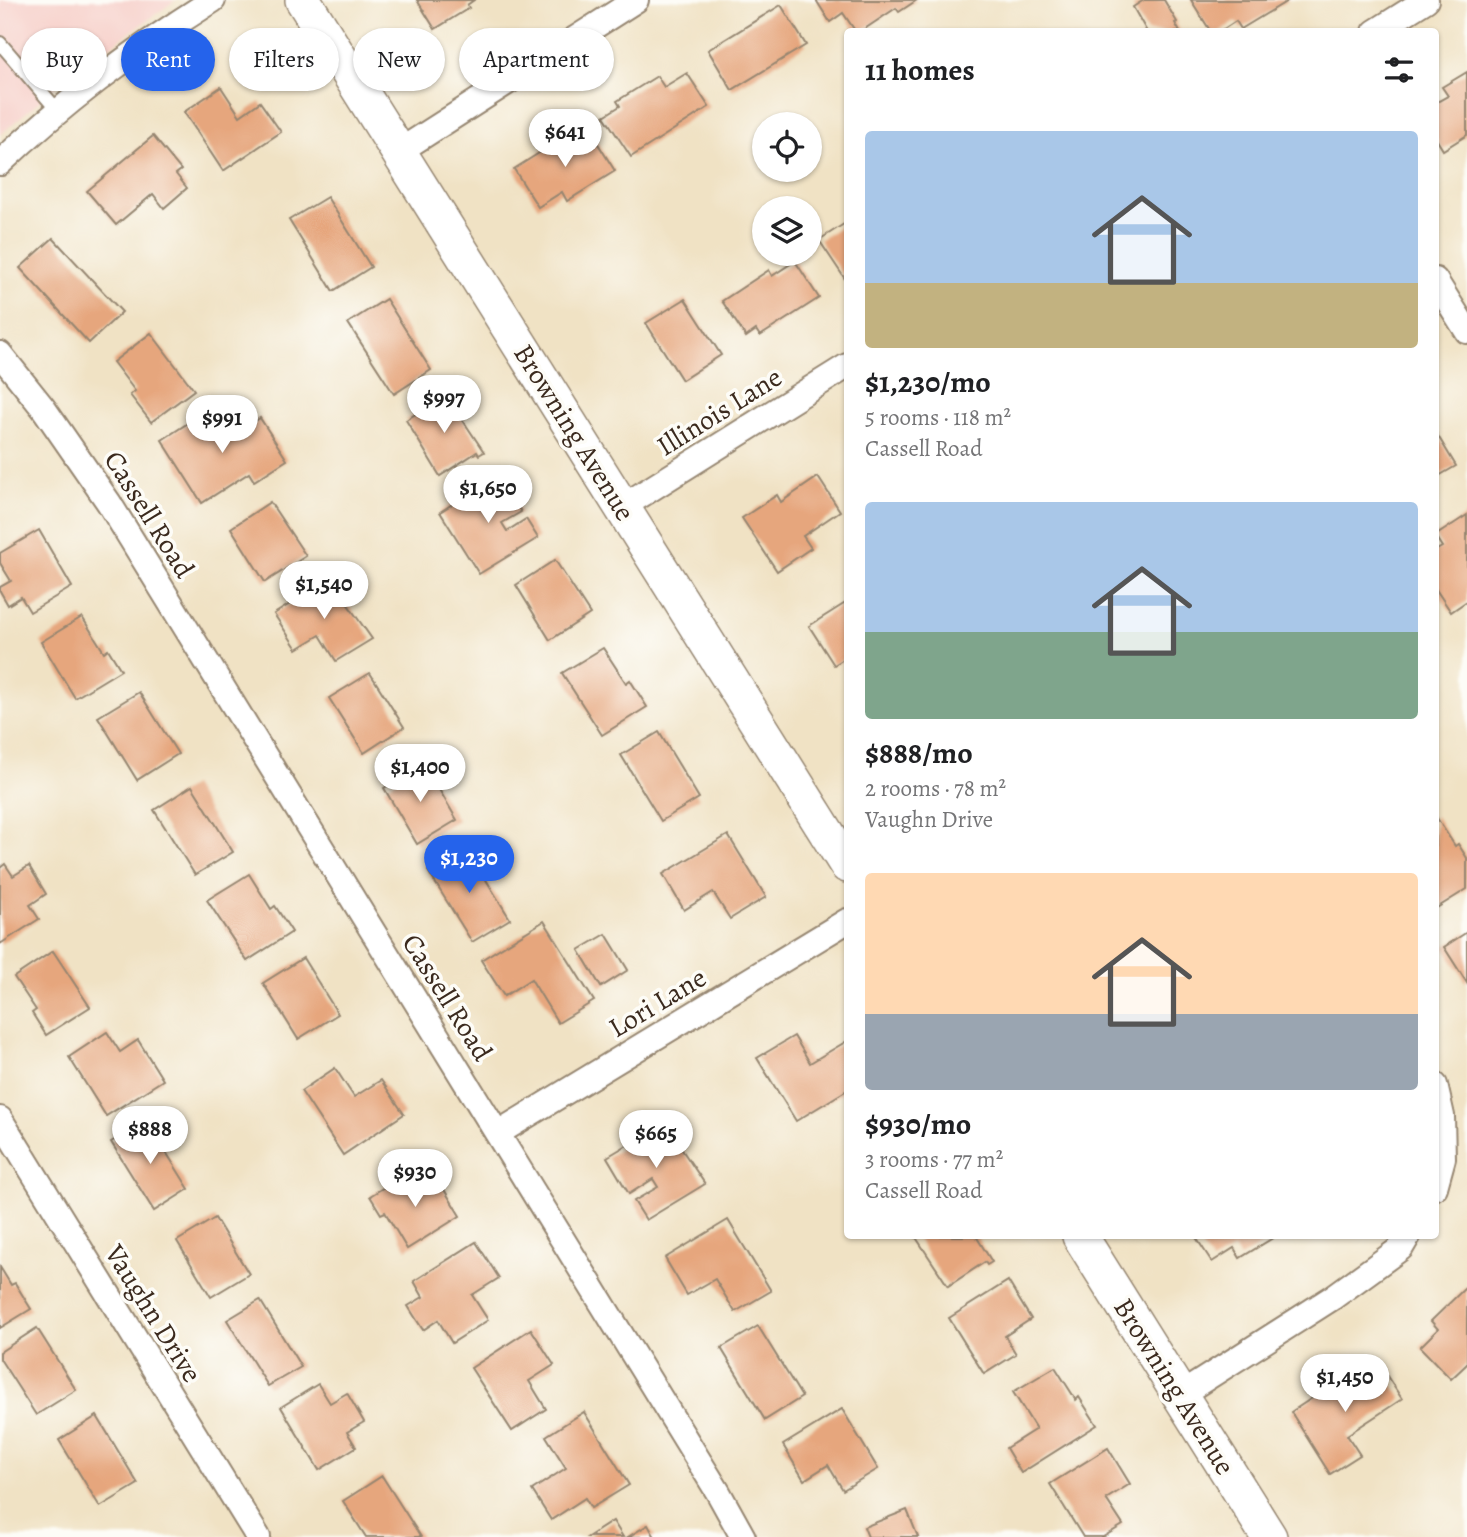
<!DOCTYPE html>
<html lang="en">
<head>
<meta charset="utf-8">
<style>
  body { margin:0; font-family:Alegreya,serif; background:#f6f6f6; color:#202124; height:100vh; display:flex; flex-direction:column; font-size:26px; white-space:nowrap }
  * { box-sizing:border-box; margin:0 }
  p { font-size:23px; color:#757577 }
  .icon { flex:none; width:38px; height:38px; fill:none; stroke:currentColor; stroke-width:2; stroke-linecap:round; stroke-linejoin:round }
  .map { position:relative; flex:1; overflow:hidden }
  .sheet { position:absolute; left:844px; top:28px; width:595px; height:1211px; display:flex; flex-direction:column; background:#fff; border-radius:7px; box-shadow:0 2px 5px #0004 }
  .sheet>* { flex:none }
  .banner { position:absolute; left:21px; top:28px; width:665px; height:63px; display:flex; gap:14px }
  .tools { position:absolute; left:752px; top:112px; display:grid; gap:14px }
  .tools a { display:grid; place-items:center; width:70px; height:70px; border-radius:50%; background:#fff; box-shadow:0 2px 5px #0004; font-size:35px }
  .price { position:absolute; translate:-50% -60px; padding:0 16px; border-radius:24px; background:#fff; color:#222; font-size:23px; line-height:46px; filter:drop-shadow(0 2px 4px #0008) }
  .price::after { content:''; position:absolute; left:50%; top:42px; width:21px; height:16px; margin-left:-10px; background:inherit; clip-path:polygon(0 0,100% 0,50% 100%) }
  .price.current { background:#2563eb; color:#fff }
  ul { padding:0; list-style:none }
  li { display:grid; align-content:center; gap:14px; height:371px; padding:0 21px }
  li span { display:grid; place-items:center; height:217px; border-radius:7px; color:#555 }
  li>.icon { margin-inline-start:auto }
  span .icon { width:126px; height:126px; fill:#fffc; stroke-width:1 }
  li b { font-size:30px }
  h2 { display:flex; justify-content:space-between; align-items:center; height:84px; padding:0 21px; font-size:30px }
  .pill { padding:0 24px; border-radius:32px; background:#fff; box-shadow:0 2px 5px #0004; font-size:24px; line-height:63px }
  .pill.current { background:#2563eb; color:#fff }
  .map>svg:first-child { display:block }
  .built { fill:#f7d0ca }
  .building { fill:#e6a67d }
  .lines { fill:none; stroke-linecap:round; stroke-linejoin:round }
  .lane-casing { stroke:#968671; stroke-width:16 }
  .street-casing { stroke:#968671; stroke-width:28 }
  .secondary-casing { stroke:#968671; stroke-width:38 }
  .lane { stroke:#fff; stroke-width:12 }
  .street { stroke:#fff; stroke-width:24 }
  .secondary { stroke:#fff; stroke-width:35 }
  .labels { text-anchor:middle; stroke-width:7; stroke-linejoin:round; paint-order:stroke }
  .street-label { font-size:28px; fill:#3b2a1e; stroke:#fdfcf7 }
</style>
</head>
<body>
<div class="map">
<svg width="1467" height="1537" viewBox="0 0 1467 1537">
  <rect width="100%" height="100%" fill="#fdfcf7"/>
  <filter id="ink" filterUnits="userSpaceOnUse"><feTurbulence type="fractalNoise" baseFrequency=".0143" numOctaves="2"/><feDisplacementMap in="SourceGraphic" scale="14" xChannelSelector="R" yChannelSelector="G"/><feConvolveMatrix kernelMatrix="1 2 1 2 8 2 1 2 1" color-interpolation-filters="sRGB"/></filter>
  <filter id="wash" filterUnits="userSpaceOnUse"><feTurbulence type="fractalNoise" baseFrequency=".00686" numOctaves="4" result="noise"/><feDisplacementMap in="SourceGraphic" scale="28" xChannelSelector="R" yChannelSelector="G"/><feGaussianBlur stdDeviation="1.57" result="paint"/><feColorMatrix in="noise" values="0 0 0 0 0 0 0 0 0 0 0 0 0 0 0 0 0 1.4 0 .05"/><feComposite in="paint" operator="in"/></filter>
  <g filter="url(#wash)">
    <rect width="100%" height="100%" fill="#f0e2c4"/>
    <path class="built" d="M 0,0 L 176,0 L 68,76 L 0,135 Z"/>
    <g id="blocks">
      <g class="building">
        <path d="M 417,0 L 474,0 L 467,5 L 469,8 L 435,29 Z"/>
        <path d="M 816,0 L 917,0 L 899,12 L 896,8 L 860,32 L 856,32 L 843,13 L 830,22 Z"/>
        <path d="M 1144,0 L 1164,0 L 1177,22 L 1175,23 L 1180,32 L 1147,32 L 1133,7 Z"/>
        <path d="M 1191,0 L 1289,0 L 1241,29 L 1236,21 L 1219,32 L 1211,32 Z"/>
        <path d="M 781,5 L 806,45 L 732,90 L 708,50 Z"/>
        <path d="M 1467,72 L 1467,135 L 1443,150 L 1435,137 L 1435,103 L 1448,96 L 1442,87 Z"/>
        <path d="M 687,73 L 709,107 L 631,157 L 604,116 L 620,106 L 617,101 L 657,76 L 664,87 Z"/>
        <path d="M 221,87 L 240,116 L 260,102 L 281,132 L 223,171 L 184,112 Z"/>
        <path d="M 590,131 L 615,171 L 567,201 L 562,192 L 538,207 L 514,169 L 569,134 L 574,141 Z"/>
        <path d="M 153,136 L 181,170 L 176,174 L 187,188 L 164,208 L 153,194 L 116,225 L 87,191 Z"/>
        <path d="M 327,197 L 371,267 L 333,291 L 289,220 Z"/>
        <path d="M 847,222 L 847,282 L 819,240 Z"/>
        <path d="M 53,238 L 122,312 L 89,343 L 20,268 Z"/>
        <path d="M 795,261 L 819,298 L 760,336 L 756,330 L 746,337 L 722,301 L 769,270 L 772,276 Z"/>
        <path d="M 386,299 L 431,370 L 394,394 L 348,323 Z"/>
        <path d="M 685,299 L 721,355 L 682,380 L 646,323 Z"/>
        <path d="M 151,333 L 194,390 L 151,422 L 130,395 L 135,391 L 113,362 Z"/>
        <path d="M 446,395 L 484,452 L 479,455 L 477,452 L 440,476 L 406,420 Z"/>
        <path d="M 202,414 L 217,437 L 230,429 L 234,435 L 260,418 L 287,460 L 254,481 L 249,473 L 202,503 L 162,440 Z"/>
        <path d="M 1435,431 L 1456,466 L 1435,478 Z"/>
        <path d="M 498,475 L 521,512 L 502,523 L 507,531 L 526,519 L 538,538 L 479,574 L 440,512 Z"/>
        <path d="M 818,477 L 840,511 L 803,536 L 811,548 L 777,571 L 742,518 L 777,495 L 781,502 Z"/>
        <path d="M 270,502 L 306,556 L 265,582 L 231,528 Z"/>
        <path d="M 1467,515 L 1467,601 L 1451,612 L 1435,588 L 1435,551 L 1442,547 L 1435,536 Z"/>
        <path d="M 39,530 L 72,587 L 30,612 L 21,597 L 8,605 L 0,591 L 0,587 L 11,581 L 0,563 L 0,553 Z"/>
        <path d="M 555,560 L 590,614 L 550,640 L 516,585 Z"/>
        <path d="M 330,579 L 372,639 L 336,661 L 320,635 L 297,649 L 274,614 Z"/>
        <path d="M 847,602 L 847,657 L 834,665 L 809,626 Z"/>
        <path d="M 82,617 L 104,652 L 108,649 L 121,670 L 75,698 L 41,642 Z"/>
        <path d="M 603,648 L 626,683 L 630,680 L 647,707 L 602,735 L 562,673 Z"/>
        <path d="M 370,673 L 404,727 L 364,753 L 329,698 Z"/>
        <path d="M 139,692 L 178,754 L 137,780 L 98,717 Z"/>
        <path d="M 659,732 L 699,798 L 661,821 L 621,755 Z"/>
        <path d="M 424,764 L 457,820 L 417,844 L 384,788 Z"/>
        <path d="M 192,786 L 233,852 L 195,875 L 154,810 Z"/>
        <path d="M 1435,815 L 1455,846 L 1458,844 L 1467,858 L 1467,889 L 1435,909 Z"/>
        <path d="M 728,835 L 766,897 L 730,919 L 713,892 L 684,910 L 663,874 Z"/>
        <path d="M 466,847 L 510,919 L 472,942 L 428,871 Z"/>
        <path d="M 5,864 L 13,876 L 29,866 L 46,894 L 30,905 L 39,919 L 0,944 L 0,868 Z"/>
        <path d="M 249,874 L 271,909 L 275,906 L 292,932 L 247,961 L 207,900 Z"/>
        <path d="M 544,921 L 594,1001 L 558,1023 L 531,979 L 504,996 L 481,960 Z"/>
        <path d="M 1467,932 L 1467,983 L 1444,947 Z"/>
        <path d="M 606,934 L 628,970 L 601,987 L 579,950 Z"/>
        <path d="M 53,951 L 90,1007 L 46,1035 L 32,1013 L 36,1010 L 14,977 Z"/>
        <path d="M 303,958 L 338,1014 L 298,1039 L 263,983 Z"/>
        <path d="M 107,1032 L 120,1052 L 138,1040 L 163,1080 L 106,1116 L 69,1057 Z"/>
        <path d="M 794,1036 L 810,1063 L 847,1041 L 847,1090 L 796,1121 L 757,1058 Z"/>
        <path d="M 335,1068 L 354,1097 L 381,1080 L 404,1114 L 343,1155 L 301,1091 Z"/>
        <path d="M 146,1120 L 189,1189 L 154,1211 L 111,1142 Z"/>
        <path d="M 664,1123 L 705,1184 L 646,1220 L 634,1201 L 658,1187 L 653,1179 L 629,1194 L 607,1157 Z"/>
        <path d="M 402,1176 L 413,1193 L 437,1178 L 460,1216 L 407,1249 L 385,1212 L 381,1214 L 370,1196 Z"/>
        <path d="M 215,1218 L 249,1274 L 211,1297 L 177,1241 Z"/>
        <path d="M 728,1220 L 771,1291 L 735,1312 L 715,1279 L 687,1295 L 665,1258 Z"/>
        <path d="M 915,1236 L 976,1236 L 992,1262 L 987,1265 L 985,1262 L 948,1286 Z"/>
        <path d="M 1195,1236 L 1276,1236 L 1240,1258 L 1234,1248 L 1212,1262 Z"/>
        <path d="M 476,1242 L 499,1278 L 472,1295 L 488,1320 L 452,1343 L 438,1320 L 423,1330 L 408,1306 L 423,1297 L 414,1281 Z"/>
        <path d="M 0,1267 L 11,1285 L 15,1283 L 31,1309 L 0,1328 Z"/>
        <path d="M 1008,1281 L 1031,1319 L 1005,1336 L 1016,1354 L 984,1374 L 949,1318 Z"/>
        <path d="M 1467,1286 L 1467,1364 L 1451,1379 L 1420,1347 L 1438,1329 L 1431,1321 Z"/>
        <path d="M 260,1300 L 301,1367 L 268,1386 L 227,1320 Z"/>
        <path d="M 758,1326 L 802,1397 L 765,1420 L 721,1348 Z"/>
        <path d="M 37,1328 L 76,1390 L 36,1415 L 0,1359 L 0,1352 Z"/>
        <path d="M 531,1329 L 554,1365 L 529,1381 L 546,1409 L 512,1431 L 471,1368 Z"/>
        <path d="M 1377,1361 L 1402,1399 L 1347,1435 L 1360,1455 L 1330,1474 L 1291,1412 L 1347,1375 L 1349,1379 Z"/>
        <path d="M 1055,1367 L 1076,1400 L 1079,1397 L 1097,1425 L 1021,1473 L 1006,1448 L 1036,1429 L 1013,1392 Z"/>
        <path d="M 318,1384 L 330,1403 L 347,1393 L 364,1422 L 347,1432 L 356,1447 L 319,1470 L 281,1407 Z"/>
        <path d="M 842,1409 L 878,1469 L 843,1490 L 828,1465 L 804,1480 L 783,1445 Z"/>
        <path d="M 584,1412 L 629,1485 L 591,1508 L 585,1498 L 551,1520 L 532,1490 L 566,1468 L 546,1436 Z"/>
        <path d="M 97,1416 L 138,1484 L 100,1507 L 59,1440 Z"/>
        <path d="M 1108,1448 L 1130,1484 L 1106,1499 L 1123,1525 L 1103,1537 L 1083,1537 L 1050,1484 Z"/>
        <path d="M 382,1476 L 421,1537 L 366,1537 L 343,1501 Z"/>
        <path d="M 907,1510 L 918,1537 L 868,1537 L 864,1527 Z"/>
        <path d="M 613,1521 L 623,1537 L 588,1537 Z"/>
        <path d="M 648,1525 L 655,1537 L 628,1537 Z"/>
      </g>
    </g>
  </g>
  <g filter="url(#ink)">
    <use href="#blocks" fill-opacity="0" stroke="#968671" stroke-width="2"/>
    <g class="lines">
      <g class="lane-casing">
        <path id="lane" d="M 0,43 L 58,111"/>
      </g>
      <g class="street-casing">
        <g id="street">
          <path d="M 1375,32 L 1426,0"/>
          <path d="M 398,152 L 636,0"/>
          <path d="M 0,163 C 65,101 137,48 213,0"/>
          <path d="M 1435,280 L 1467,331"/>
          <path d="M 0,354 L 44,409 L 109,503 L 718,1492 L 743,1537"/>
          <path d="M 622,507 L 847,366"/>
          <path d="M 1435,1085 L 1442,1116 L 1443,1158 L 1435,1187"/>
          <path d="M 0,1119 L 258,1537"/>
          <path d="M 498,1133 L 847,921"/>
          <path d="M 1180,1395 L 1332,1298 L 1401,1248 L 1408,1236"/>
        </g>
      </g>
      <g class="secondary-casing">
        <g id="secondary">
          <path d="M 303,0 L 847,865"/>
          <path d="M 1080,1236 L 1269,1537"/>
        </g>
      </g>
      <use href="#lane" class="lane"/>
      <use href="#street" class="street"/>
      <use href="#secondary" class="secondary"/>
    </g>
  </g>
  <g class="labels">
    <g class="street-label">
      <text transform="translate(719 411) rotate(-32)" y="10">Illinois Lane</text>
      <text transform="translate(575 432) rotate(58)" y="10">Browning Avenue</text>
      <text transform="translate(150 514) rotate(58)" y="10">Cassell Road</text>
      <text transform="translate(448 997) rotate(58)" y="10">Cassell Road</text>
      <text transform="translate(657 1002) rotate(-31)" y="10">Lori Lane</text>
      <text transform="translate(154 1313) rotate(58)" y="10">Vaughn Drive</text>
      <text transform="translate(1175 1386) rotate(58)" y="10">Browning Avenue</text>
    </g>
  </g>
</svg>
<div class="tools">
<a><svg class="icon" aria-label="locate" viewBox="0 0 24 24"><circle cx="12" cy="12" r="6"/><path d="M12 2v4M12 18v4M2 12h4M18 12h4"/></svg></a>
<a><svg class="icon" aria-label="layers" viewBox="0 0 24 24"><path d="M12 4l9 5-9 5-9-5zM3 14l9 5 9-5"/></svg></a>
</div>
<b class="price" style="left:565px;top:169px">$641</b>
<b class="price" style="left:444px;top:435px">$997</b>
<b class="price" style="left:222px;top:455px">$991</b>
<b class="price" style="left:488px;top:525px">$1,650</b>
<b class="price" style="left:324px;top:621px">$1,540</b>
<b class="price" style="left:420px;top:804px">$1,400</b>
<b class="price current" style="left:469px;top:895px">$1,230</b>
<b class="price" style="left:150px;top:1166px">$888</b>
<b class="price" style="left:656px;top:1170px">$665</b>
<b class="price" style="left:415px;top:1209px">$930</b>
<b class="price" style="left:1345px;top:1414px">$1,450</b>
<div class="banner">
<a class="pill">Buy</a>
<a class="pill current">Rent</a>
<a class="pill">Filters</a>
<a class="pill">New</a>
<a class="pill">Apartment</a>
</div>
<section class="sheet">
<h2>11 homes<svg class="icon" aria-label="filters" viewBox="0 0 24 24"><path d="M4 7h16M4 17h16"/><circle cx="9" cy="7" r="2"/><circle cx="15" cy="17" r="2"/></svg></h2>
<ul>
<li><span style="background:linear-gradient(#a9c7e8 70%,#c2b280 0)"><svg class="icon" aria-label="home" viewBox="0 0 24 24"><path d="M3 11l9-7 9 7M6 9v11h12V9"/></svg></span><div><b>$1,230/mo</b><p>5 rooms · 118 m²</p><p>Cassell Road</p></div></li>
<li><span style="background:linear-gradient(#a9c7e8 60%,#7fa58c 0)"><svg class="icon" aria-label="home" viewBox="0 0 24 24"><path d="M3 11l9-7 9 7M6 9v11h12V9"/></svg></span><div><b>$888/mo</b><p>2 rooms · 78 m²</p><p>Vaughn Drive</p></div></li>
<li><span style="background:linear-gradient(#ffd9b3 65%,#9aa5b1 0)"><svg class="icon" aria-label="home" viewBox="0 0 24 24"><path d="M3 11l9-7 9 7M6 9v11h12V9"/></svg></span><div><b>$930/mo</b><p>3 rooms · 77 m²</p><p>Cassell Road</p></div></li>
</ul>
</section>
</div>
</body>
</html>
